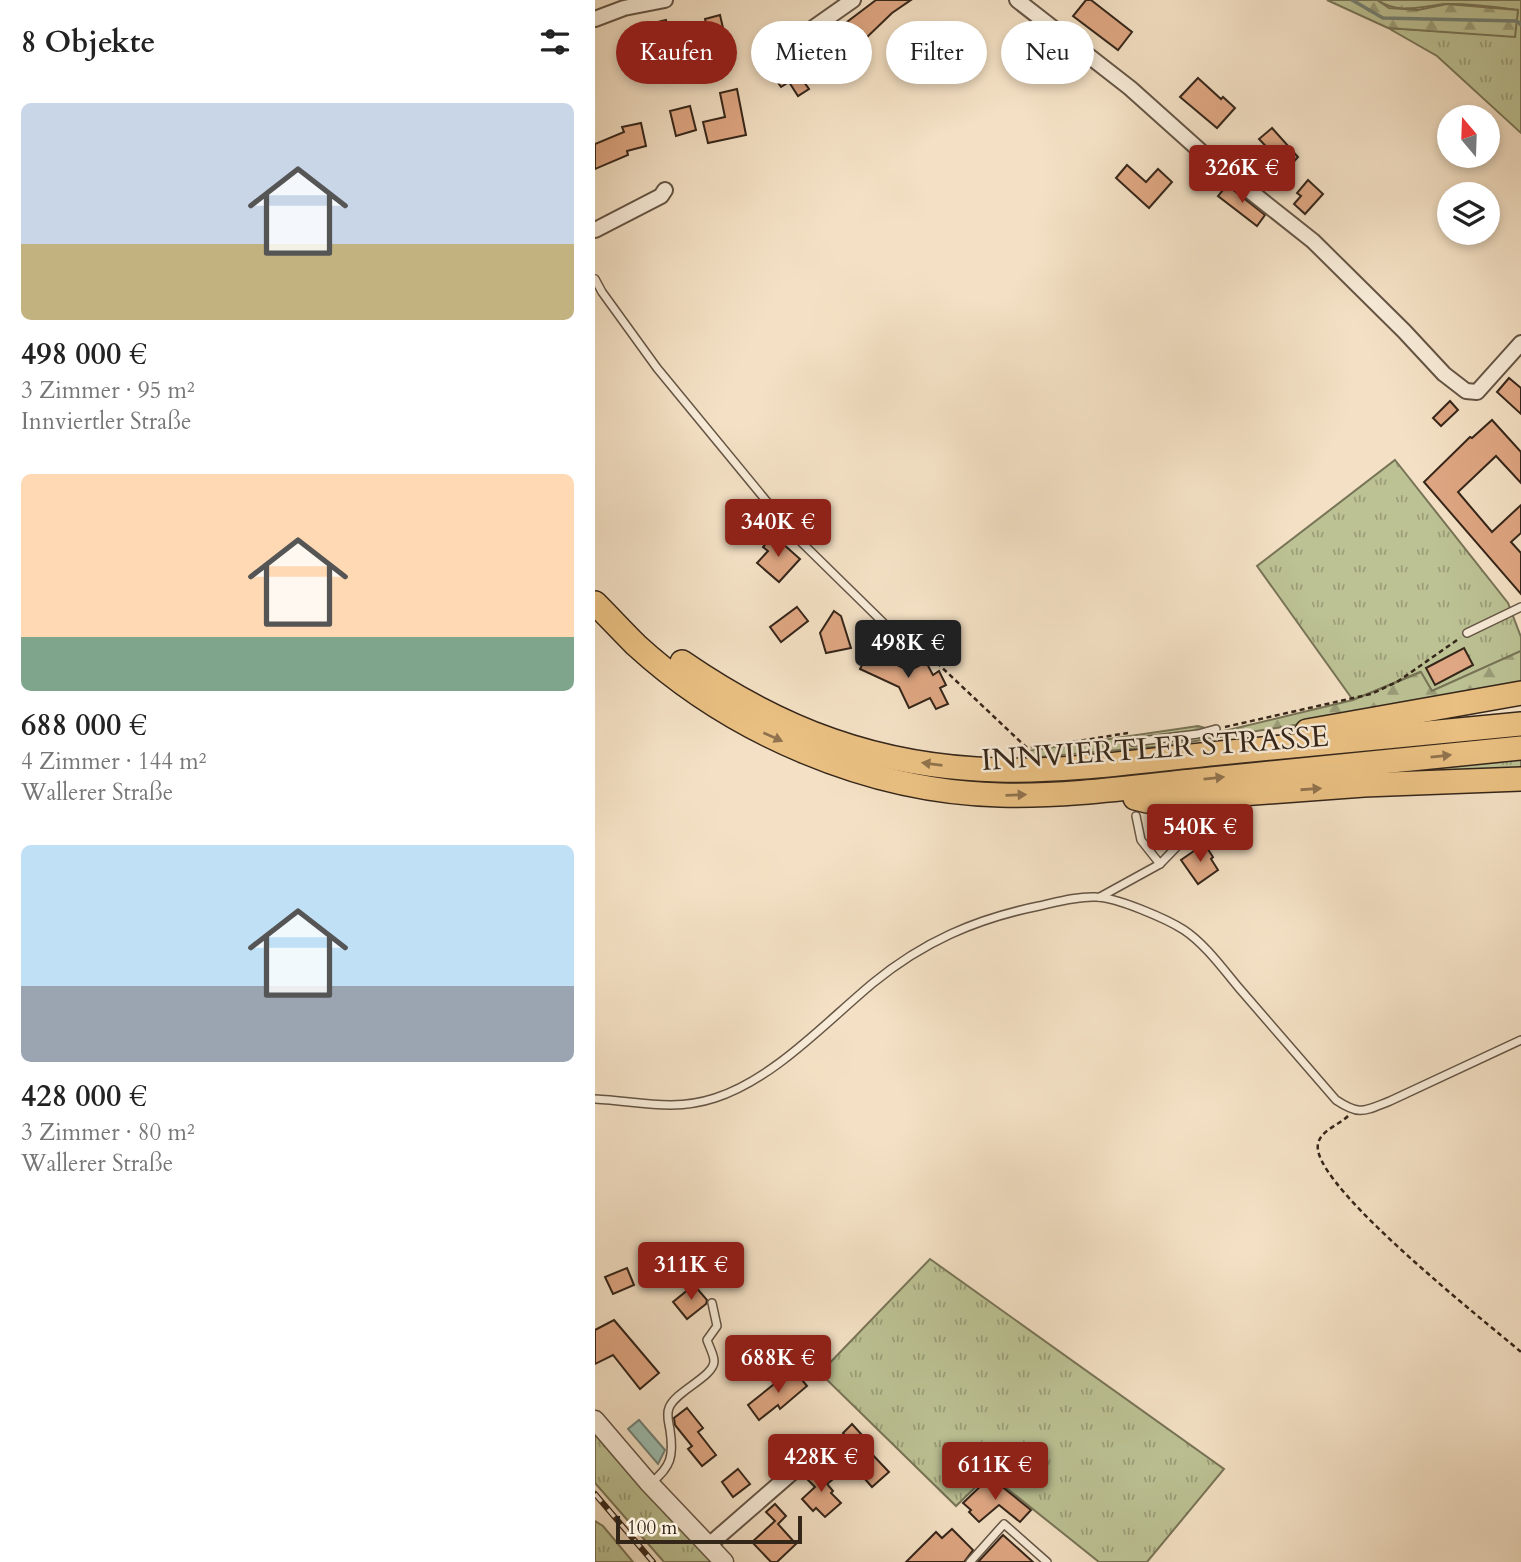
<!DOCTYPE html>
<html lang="de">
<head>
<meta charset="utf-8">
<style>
  body { margin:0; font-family:Cardo,serif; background:#f2f2f2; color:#222; height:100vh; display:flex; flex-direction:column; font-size:26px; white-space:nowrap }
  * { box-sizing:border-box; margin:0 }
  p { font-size:23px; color:#767676 }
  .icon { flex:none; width:38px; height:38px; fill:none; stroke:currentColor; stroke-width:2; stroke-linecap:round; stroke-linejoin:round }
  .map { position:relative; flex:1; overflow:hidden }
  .sheet { display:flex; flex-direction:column; background:#fff; width:595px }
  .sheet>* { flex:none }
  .guide { position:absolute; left:21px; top:21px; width:665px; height:63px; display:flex; gap:14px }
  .needle { width:46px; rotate:341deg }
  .fabs { position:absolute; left:842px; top:105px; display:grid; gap:14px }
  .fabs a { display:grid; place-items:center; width:63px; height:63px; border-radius:50%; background:#fff; box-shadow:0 4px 10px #0003; font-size:35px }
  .scale { position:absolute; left:21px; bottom:18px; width:186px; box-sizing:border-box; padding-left:7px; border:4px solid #35261a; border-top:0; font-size:19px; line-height:24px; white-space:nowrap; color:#35261a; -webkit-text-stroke:5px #f8ecd9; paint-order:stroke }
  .price { position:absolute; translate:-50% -60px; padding:0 16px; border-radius:7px; background:#8f2418; color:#fff; font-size:23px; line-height:46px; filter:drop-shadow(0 2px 4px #0008) }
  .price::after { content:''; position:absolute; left:50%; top:42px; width:21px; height:16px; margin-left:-10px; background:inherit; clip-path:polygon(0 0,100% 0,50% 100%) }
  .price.current { background:#222; color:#fff }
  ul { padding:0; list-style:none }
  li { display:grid; align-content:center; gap:14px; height:371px; padding:0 21px }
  li span { display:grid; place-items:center; height:217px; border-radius:10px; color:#555 }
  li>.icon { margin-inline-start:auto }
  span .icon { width:126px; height:126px; fill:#fffc; stroke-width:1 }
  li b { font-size:30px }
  h2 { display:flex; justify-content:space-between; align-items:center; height:84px; padding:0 21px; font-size:30px }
  .tag { padding:0 24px; border-radius:32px; background:#fff; box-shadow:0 4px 10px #0003; font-size:24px; line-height:63px }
  .tag.current { background:#8f2418; color:#fff }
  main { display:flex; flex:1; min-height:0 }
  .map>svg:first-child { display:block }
  .grass { fill:url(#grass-tufts); stroke:#787457; stroke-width:2 }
  .forest { fill:url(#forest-firs); stroke:#787457; stroke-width:2 }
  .water { fill:#9cbeb1; stroke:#738175; stroke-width:2 }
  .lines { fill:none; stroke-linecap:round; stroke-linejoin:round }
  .stream { stroke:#738175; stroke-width:3.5 }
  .building { fill:#dfa783; stroke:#35261a; stroke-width:2 }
  .service-casing { stroke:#655545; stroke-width:10 }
  .minor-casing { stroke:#655545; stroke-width:18 }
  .tertiary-casing { stroke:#655545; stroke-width:21 }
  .primary-casing { stroke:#35261a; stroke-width:26 }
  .path { stroke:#35261a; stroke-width:2.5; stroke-dasharray:5 3.5; stroke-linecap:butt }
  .service { stroke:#f8ecd9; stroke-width:7 }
  .minor { stroke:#f8ecd9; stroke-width:14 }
  .tertiary { stroke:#f8ecd9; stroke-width:18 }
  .primary { stroke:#eac082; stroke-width:23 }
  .rail-casing { stroke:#35261a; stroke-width:6 }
  .rail { stroke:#f8ecd9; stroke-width:3.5; stroke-dasharray:10; stroke-linecap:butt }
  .oneway { fill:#90734e }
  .labels { text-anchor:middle; stroke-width:5; stroke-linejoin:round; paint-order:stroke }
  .street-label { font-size:30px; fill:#35261a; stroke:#f8ecd9 }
</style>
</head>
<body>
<main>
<section class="sheet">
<h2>8 Objekte<svg class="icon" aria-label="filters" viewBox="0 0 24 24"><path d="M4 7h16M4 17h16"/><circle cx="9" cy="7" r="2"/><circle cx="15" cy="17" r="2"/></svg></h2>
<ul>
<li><span style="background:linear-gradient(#c9d6e8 65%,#c2b280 0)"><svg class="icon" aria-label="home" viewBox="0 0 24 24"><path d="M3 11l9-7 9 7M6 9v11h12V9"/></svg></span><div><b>498 000 €</b><p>3 Zimmer · 95 m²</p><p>Innviertler Straße</p></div></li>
<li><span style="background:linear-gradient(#ffd9b3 75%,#7fa58c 0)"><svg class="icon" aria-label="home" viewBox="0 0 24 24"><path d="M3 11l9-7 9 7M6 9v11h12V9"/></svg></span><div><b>688 000 €</b><p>4 Zimmer · 144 m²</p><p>Wallerer Straße</p></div></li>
<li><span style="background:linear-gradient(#bfe0f5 65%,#9aa5b1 0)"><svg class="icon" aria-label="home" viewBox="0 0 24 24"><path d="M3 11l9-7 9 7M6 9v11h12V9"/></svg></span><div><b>428 000 €</b><p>3 Zimmer · 80 m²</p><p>Wallerer Straße</p></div></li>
</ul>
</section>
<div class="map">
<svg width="926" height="1562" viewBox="0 0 926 1562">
  <defs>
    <pattern id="grass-tufts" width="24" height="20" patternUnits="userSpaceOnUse" patternTransform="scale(1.75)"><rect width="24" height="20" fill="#bcc294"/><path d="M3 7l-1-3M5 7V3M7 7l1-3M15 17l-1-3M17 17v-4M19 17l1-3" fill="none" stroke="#9a9d78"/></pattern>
    <pattern id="forest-firs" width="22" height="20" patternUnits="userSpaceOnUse" patternTransform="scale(1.75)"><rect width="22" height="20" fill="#bcc294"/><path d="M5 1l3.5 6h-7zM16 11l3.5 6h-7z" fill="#9a9d78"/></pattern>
  </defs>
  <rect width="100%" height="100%" fill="#f4e1c5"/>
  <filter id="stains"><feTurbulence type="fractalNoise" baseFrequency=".00286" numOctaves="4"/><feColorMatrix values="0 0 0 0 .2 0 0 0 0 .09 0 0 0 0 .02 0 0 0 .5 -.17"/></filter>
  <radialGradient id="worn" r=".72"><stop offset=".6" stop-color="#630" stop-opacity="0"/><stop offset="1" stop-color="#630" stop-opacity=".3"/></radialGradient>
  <g class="grass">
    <path d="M 782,0 L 926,0 L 926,133 L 842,56 L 793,28 L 919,36 L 923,10 C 900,7 874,3 851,4 C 826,6 805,15 782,0 Z"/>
    <path d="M 800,460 L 913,603 L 926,637 L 926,651 L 837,691 L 825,672 L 758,700 L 662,566 Z"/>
    <path d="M 186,727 L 320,770 L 926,733 L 926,740 L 465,785 L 386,786 L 315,776 Z"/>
    <path d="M 926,756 L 926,773 L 623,785 Z"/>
    <path d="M 335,1259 L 629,1469 L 552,1562 L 504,1562 L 394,1474 L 361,1506 L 225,1373 Z"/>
    <path d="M 0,1431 L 14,1450 L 120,1562 L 69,1562 L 0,1483 Z"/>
    <path d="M 0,1521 L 8,1526 L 38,1562 L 0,1562 Z"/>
  </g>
  <g class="forest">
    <path d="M 732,0 L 782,0 L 794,8 L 823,10 L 852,4 L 923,10 L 920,37 L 793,28 Z"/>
    <path d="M 926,651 L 926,688 L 570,746 L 432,758 L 432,751 L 603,726 L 625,732 L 758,700 L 826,672 L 837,691 Z"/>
  </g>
  <path class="water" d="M 44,1420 L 70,1450 L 63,1464 L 33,1429 Z"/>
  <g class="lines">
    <path class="stream" d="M 757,0 L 788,18 L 922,21 L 926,25"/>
  </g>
  <g class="building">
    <path d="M 281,0 L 316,0 L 297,13 L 267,42 L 236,62 L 225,46 L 246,31 L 244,28 Z"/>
    <path d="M 491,0 L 496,0 L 537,32 L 523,50 L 478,16 Z"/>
    <path d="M 125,15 L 134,54 L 100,62 L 95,41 L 107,38 L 105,30 L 112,28 L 110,19 Z"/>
    <path d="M 71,20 L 75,35 L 80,33 L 83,43 L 69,47 L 67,37 L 69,36 L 45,42 L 42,27 Z"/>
    <path d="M 193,44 L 211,71 L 204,75 L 214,89 L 203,96 L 194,82 L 186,87 L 168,61 Z"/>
    <path d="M 603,78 L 626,99 L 628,97 L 640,108 L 622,128 L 585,97 Z"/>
    <path d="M 142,89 L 151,135 L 113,143 L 108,122 L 130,117 L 125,93 Z"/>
    <path d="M 95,106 L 101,130 L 81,136 L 75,111 Z"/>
    <path d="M 46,123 L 51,146 L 32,151 L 33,155 L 0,169 L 0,144 L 29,132 L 27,127 Z"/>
    <path d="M 677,128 L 703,157 L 677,186 L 670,179 L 686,162 L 664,139 Z"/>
    <path d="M 532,165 L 551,182 L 563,169 L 577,182 L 554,208 L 521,178 Z"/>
    <path d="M 713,180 L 728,194 L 710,214 L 699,204 L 706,196 L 702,193 Z"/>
    <path d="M 632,185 L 670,215 L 662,226 L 623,196 Z"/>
    <path d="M 914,378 L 926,388 L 926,414 L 902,392 Z"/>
    <path d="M 855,401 L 863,410 L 846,426 L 838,418 Z"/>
    <path d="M 897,420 L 926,452 L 926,483 L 901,456 L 863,492 L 897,532 L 926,505 L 926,533 L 916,542 L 926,553 L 926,594 L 829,482 L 875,437 L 877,438 Z"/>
    <path d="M 178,535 L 205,559 L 184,582 L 162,563 L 173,551 L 168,547 Z"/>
    <path d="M 202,607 L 213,621 L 186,642 L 175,627 Z"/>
    <path d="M 239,611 L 246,616 L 256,648 L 231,653 L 225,633 Z"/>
    <path d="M 869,648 L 878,665 L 840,685 L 831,668 Z"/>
    <path d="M 274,651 L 314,671 L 331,662 L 338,675 L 344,671 L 351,685 L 345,688 L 353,704 L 341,709 L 335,698 L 314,708 L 304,687 L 265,669 Z"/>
    <path d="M 606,846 L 609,850 L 612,848 L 618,857 L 616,859 L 623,870 L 603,884 L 586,860 Z"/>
    <path d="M 32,1268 L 39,1285 L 18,1294 L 10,1277 Z"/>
    <path d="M 99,1285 L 112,1300 L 111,1304 L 92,1319 L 78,1302 Z"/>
    <path d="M 19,1320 L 64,1373 L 45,1389 L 18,1355 L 0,1364 L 0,1330 Z"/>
    <path d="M 198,1369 L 212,1386 L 185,1409 L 183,1405 L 164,1420 L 153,1405 Z"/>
    <path d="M 92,1408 L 108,1428 L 103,1432 L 121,1455 L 107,1466 L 93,1449 L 97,1446 L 80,1425 L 79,1418 Z"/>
    <path d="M 257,1424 L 276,1445 L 272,1449 L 294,1472 L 277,1487 L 262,1470 L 259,1473 L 248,1462 L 262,1449 L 248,1433 Z"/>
    <path d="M 223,1467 L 237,1480 L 232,1484 L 238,1491 L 236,1493 L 246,1503 L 230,1517 L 221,1508 L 218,1511 L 207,1499 L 220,1487 L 211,1478 Z"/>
    <path d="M 143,1469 L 155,1484 L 138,1497 L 127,1482 Z"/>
    <path d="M 395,1477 L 436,1510 L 425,1522 L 404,1505 L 384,1522 L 374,1512 L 376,1510 L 368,1503 Z"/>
    <path d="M 180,1504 L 191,1516 L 183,1524 L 201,1544 L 182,1562 L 176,1562 L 157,1542 L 180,1521 L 171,1512 Z"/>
    <path d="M 357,1529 L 378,1550 L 369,1562 L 311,1562 L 341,1532 L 347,1538 Z"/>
    <path d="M 408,1535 L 438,1562 L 383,1562 Z"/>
  </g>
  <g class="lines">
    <g class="service-casing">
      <g id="service">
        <path d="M 0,279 L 7,292 L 62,368 L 201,537 L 307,641"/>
        <path d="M 872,633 L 926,607"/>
        <path d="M 538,742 L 603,734 L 621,729"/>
        <path d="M 541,816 L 546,840 L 565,864"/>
        <path d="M 505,897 L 565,864 L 599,829"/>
        <path d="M 0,1099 C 43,1101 77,1112 120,1098 C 179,1079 231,1022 278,983 C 328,942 380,919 444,906 C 462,902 482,896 501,897 C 521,897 572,919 589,930 C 610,944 628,969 644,988 C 676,1025 709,1063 741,1100 C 765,1116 769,1111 795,1101 L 926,1040"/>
        <path d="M 56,1483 C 76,1467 79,1456 75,1430 C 74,1423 71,1415 74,1408 C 80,1391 119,1377 119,1361 C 119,1355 114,1346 112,1340 L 122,1326 L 117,1303"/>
        <path d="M 375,1562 L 409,1524 L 452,1562"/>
      </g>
    </g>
    <g class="minor-casing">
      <g id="minor">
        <path d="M 422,0 L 535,88 L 612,157 L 718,241 L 809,331 L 849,374 L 871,391 L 882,392 L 926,343"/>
        <path d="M 0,19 L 29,8 L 70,0"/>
        <path d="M 211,33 L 258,0"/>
        <path d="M 0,230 L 66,196 L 70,190"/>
        <path d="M 114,1545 L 207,1464"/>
      </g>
    </g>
    <g class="tertiary-casing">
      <path id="tertiary" d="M 0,1420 L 53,1482 L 129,1562"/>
    </g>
    <g class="primary-casing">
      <g id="primary">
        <path d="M 0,603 C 14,617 27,631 41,645 C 137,733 274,792 405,795 C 475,797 546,786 616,779 C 719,769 823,758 926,748"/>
        <path d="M 87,662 C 186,730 282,767 403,770 C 477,772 552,760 625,753 C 725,743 826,734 926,724"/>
        <path d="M 712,731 L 926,693"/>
        <path d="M 540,798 L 552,801 L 769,785 L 926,779"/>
      </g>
    </g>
    <g class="path">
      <path d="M 313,645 L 339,660 L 431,747 L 446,747 L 533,733"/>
      <path d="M 630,727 L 776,694 L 802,682 L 865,638"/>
      <path d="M 753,1116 C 743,1126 720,1132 723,1150 C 730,1195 886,1318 926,1352"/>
    </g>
    <use href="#service" class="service"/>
    <use href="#minor" class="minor"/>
    <use href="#tertiary" class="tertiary"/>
    <use href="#primary" class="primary"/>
    <g class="rail-casing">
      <path id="rail" d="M 0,1494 L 58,1562"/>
    </g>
    <use href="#rail" class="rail"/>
  </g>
  <defs><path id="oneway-solid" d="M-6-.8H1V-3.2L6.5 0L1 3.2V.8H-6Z" transform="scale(1.75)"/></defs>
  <g class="oneway">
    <use href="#oneway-solid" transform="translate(178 737) rotate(24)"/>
    <use href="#oneway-solid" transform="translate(846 756) rotate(-6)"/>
    <use href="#oneway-solid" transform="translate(337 764) rotate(-173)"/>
    <use href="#oneway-solid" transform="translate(619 778) rotate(-6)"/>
    <use href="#oneway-solid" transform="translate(716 789) rotate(-4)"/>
    <use href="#oneway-solid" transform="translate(421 795) rotate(-2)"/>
  </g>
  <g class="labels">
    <g class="street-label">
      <text transform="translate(560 748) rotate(-4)" y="10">INNVIERTLER STRASSE</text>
    </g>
  </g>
  <rect width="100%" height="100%" filter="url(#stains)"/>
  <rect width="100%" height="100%" fill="url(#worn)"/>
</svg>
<div class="fabs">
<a><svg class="needle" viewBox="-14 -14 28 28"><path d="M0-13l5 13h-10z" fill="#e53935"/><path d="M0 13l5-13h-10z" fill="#767676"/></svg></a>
<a><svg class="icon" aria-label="layers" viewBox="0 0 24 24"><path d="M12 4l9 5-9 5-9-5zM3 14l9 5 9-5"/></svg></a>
</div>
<div class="scale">100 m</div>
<b class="price" style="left:647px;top:205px">326K €</b>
<b class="price" style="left:183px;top:559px">340K €</b>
<b class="price current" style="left:313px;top:680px">498K €</b>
<b class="price" style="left:605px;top:864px">540K €</b>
<b class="price" style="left:96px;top:1302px">311K €</b>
<b class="price" style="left:183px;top:1395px">688K €</b>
<b class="price" style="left:226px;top:1494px">428K €</b>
<b class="price" style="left:400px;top:1502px">611K €</b>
<div class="guide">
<a class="tag current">Kaufen</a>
<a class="tag">Mieten</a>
<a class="tag">Filter</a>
<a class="tag">Neu</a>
</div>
</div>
</main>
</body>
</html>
